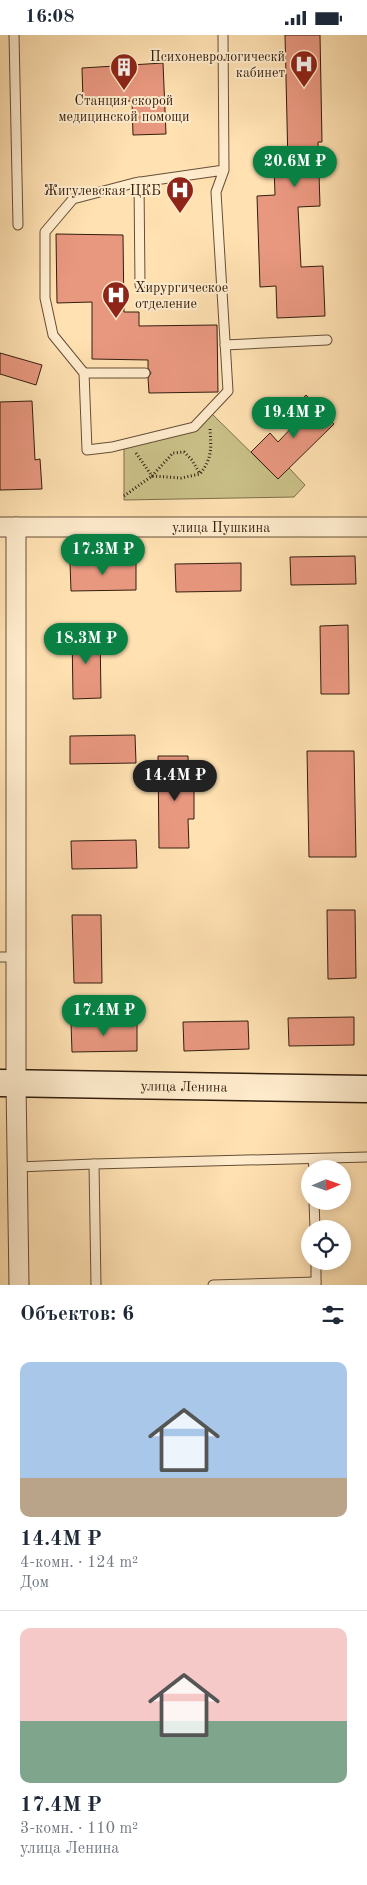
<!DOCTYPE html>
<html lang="ru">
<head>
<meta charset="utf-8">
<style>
  body { margin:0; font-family:"Old Standard TT",serif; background:#f6f6f7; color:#1f2937; height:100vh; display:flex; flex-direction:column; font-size:19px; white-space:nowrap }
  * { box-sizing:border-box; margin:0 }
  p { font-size:16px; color:#747a83 }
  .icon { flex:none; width:28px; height:28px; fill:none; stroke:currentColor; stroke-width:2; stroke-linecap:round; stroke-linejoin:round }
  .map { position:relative; height:1250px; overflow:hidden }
  .side { display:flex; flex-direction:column; background:#fff; flex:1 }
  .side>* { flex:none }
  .needle { width:32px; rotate:88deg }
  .controls { position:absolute; left:301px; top:1125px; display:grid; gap:10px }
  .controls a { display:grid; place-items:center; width:50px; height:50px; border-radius:50%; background:#fff; box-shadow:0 2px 12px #0003; font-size:25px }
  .price { position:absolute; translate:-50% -42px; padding:0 11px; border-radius:18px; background:#0b8043; color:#fff; font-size:16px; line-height:32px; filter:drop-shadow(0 1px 2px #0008) }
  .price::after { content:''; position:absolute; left:50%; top:30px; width:15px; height:11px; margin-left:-8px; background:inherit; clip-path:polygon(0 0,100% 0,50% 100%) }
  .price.on { background:#222; color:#fff }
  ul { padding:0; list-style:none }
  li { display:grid; align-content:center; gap:10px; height:265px; padding:0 20px }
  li+li { border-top:1px solid #e0e1e3 }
  li span { display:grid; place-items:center; height:155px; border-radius:10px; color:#555 }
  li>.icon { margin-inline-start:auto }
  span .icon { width:90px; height:90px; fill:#fffc; stroke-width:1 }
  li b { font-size:21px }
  h2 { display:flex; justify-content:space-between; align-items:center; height:60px; padding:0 20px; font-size:21px }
  .status { display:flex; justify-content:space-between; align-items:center; height:35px; padding:0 25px; background:#fff; direction:ltr }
  .status svg { height:14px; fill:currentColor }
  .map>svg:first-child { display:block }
  .green { fill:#c9c087; stroke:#7e6f4a }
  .building { fill:#e99880; stroke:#331e0e }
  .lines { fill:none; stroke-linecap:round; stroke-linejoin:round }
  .lane-casing { stroke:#664f37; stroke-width:11 }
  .street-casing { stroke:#664f37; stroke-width:21 }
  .secondary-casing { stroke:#331e0e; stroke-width:29 }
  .path { stroke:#331e0e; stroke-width:3; stroke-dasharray:1 2.5; stroke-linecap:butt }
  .lane { stroke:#ffeccd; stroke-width:9 }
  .street { stroke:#ffeccd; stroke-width:19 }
  .secondary { stroke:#ffeccd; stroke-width:26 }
  .labels { text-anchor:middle; stroke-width:4; stroke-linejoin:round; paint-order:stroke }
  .poi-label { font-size:14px; fill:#331e0e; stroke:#ffeccd; text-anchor:end }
  .street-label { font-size:14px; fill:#331e0e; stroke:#ffeccd }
</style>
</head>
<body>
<div class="status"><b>16:08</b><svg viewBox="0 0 49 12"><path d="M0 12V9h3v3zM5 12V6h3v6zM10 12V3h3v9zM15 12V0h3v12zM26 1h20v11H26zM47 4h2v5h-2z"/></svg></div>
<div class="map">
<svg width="367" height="1250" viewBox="0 0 367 1250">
  <rect width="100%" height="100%" fill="#ffe1b2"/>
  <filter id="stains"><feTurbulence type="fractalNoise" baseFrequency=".004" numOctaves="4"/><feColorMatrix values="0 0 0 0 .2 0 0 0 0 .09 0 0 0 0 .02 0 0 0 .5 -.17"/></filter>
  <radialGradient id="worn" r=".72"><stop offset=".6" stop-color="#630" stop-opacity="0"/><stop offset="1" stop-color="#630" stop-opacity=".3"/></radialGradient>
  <path class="green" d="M 209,376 L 278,444 L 289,433 L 305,450 L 294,462 L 124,465 L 124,409 L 194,393 Z"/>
  <g class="building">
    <path d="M 285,0 L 320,0 L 322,107 L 318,107 L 320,171 L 298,172 L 301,232 L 323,231 L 325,281 L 277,283 L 276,251 L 260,252 L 257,161 L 275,160 L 274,129 L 288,129 Z"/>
    <path d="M 163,28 L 166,99 L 133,100 L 132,66 L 83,67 L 82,33 Z"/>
    <path d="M 56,199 L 123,200 L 124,277 L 139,277 L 139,291 L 217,290 L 218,357 L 149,358 L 148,343 L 151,338 L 148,333 L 148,325 L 92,324 L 92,267 L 57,268 Z"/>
    <path d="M 0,318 L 42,330 L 36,350 L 0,339 Z"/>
    <path d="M 306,360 L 334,389 L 278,444 L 251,417 L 270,398 L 278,407 L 299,385 L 291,376 Z"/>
    <path d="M 32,366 L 35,425 L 40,424 L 42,454 L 0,455 L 0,367 Z"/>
    <path d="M 355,521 L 356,549 L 291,550 L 290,522 Z"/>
    <path d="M 136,527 L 136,555 L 71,556 L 70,528 Z"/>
    <path d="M 241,528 L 241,556 L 176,557 L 175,529 Z"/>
    <path d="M 348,590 L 349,659 L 321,659 L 320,591 Z"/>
    <path d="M 100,595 L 101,663 L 73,664 L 72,596 Z"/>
    <path d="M 135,700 L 136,728 L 70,729 L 70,701 Z"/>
    <path d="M 307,716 L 354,716 L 356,822 L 309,822 Z"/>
    <path d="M 158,721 L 188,721 L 189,750 L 194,750 L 194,784 L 188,784 L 189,813 L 159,813 Z"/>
    <path d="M 136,805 L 137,833 L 72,834 L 71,806 Z"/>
    <path d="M 327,875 L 355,875 L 356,943 L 328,944 Z"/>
    <path d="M 72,880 L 101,880 L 102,948 L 74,948 Z"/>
    <path d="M 354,982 L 354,1010 L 289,1011 L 288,983 Z"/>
    <path d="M 248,986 L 249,1014 L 184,1016 L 183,987 Z"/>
    <path d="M 137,987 L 137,1016 L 72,1017 L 71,988 Z"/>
  </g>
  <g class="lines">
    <g class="lane-casing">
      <g id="lane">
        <path d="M 14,0 L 18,190"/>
        <path d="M 223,0 L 224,135 L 216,157 L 228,356 L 194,392 L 112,412 L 87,415 L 84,338 L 53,300 L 45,263 L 45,197 L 73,164 L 134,148 L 224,135"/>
        <path d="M 139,147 L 140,250"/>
        <path d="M 225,310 L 327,305"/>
        <path d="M 84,338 L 145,338"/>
        <path d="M 0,922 L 16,922"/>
        <path d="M 313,1124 L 314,1134"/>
        <path d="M 94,1129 L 96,1250"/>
        <path d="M 17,1132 L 94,1129 L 367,1122"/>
        <path d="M 314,1166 L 315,1194"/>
        <path d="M 316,1226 L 316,1250"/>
        <path d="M 213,1250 L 316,1247"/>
      </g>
    </g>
    <g class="street-casing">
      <g id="street">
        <path id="s1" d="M 0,492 L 367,492"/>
        <path d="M 16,492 L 16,1048 L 19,1250"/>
      </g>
    </g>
    <g class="secondary-casing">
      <g id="secondary">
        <path id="s2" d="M 0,1048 L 367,1054"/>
      </g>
    </g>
    <g class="path">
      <path d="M 136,418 L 152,441 L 173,418 L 184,417 L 192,425 L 200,439"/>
      <path d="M 124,461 L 152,441 L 181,443 L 200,439 C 213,422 211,412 210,392"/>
    </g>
    <use href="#lane" class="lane"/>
    <use href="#street" class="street"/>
    <use href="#secondary" class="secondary"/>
  </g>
  <defs>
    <g id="hospital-pin" transform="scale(1.4375)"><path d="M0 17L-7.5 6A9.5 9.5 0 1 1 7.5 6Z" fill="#8f2418" stroke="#ffeccd"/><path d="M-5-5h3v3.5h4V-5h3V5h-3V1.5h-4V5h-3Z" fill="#fff"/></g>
    <g id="building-pin" transform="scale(1.4375)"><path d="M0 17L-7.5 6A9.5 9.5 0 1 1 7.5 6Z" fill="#8f2418" stroke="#ffeccd"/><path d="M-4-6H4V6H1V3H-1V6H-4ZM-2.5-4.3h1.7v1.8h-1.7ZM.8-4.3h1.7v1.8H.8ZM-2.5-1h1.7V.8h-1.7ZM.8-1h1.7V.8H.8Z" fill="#fff"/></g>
  </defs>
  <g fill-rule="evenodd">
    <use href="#hospital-pin" x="304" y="29"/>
    <use href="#building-pin" x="124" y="32"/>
    <use href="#hospital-pin" x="180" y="155"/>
    <use href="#hospital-pin" x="116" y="260"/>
  </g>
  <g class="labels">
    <g class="poi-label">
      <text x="285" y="26">Психоневрологическй<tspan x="285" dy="16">кабинет</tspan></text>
      <text x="124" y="70" text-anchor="middle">Станция скорой<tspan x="124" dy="16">медицинской помощи</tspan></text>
      <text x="161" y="160">Жигулевская ЦКБ</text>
      <text x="135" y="257" text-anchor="start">Хирургическое<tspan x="135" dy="16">отделение</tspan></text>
    </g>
    <g class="street-label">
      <text dy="5" stroke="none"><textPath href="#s1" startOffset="221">улица Пушкина</textPath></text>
      <text dy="5" stroke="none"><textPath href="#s2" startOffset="184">улица Ленина</textPath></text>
    </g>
  </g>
  <rect width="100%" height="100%" filter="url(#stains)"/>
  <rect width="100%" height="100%" fill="url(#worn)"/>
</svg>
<div class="controls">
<a><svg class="needle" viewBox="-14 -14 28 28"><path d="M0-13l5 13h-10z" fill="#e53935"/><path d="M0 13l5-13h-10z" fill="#747a83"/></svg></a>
<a><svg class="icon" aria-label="locate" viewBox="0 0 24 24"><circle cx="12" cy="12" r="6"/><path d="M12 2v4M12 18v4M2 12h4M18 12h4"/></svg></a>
</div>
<b class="price" style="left:295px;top:153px">20.6M ₽</b>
<b class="price" style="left:294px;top:404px">19.4M ₽</b>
<b class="price" style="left:103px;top:541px">17.3M ₽</b>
<b class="price" style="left:86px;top:630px">18.3M ₽</b>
<b class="price on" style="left:175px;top:767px">14.4M ₽</b>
<b class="price" style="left:104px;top:1002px">17.4M ₽</b>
</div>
<section class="side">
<h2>Объектов: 6<svg class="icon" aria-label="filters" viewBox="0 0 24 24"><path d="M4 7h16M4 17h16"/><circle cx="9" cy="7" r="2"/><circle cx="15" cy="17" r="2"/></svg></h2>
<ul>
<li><span style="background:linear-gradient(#a9c7e8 75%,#b9a48a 0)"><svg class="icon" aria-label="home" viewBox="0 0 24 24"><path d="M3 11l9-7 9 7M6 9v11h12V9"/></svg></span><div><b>14.4M ₽</b><p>4-комн. · 124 m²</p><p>Дом</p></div></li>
<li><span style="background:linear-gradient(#f6c9c9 60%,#7fa58c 0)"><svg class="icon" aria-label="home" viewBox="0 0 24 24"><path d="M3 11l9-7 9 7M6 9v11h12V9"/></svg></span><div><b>17.4M ₽</b><p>3-комн. · 110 m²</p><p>улица Ленина</p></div></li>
</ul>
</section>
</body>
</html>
